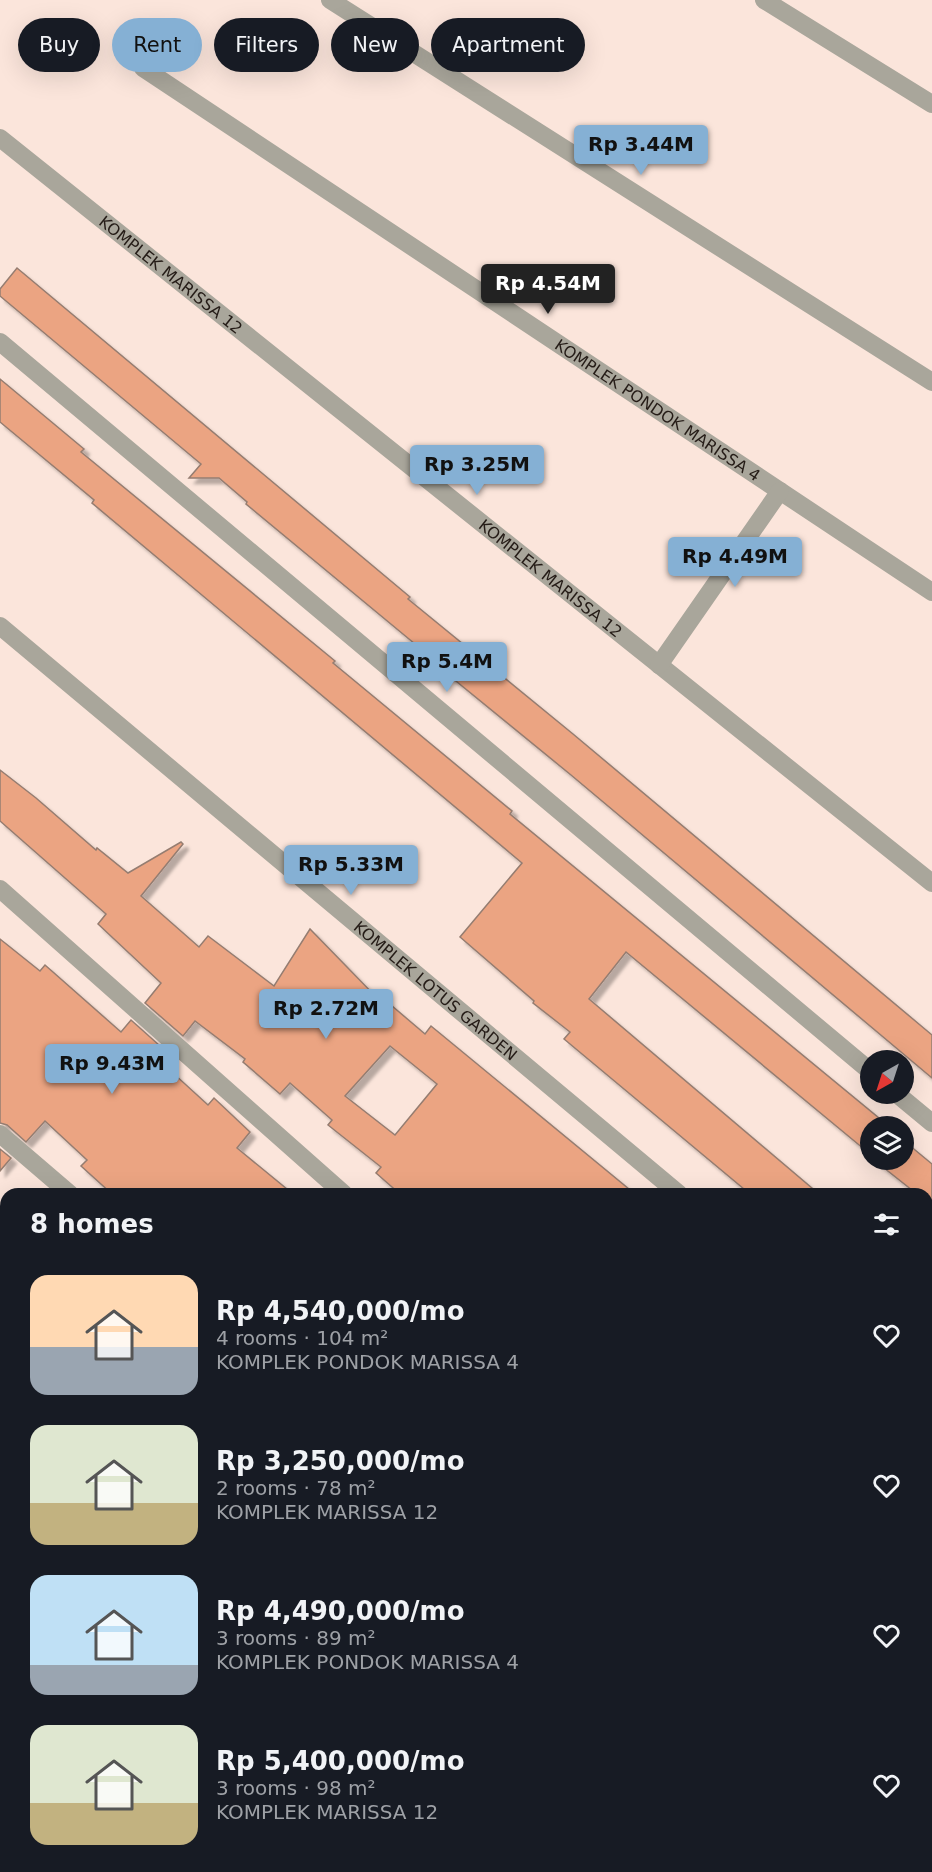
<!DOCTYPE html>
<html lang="en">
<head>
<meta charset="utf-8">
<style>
  body { margin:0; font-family:"DejaVu Sans",sans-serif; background:#20242c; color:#f1f3f6; height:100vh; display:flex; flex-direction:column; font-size:22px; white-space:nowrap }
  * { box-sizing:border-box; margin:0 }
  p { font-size:20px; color:#9ea1a6 }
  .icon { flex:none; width:33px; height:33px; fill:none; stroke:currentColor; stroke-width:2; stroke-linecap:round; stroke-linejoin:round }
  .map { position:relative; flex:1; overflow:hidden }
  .details { position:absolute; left:0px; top:1188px; width:933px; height:684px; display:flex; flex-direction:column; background:#171b24; border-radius:18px 18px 0 0; box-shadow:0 6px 24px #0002 }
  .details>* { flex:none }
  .top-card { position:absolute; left:18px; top:18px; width:600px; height:54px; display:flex; gap:12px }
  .needle { width:39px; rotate:219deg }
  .tools { position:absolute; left:860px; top:1050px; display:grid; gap:12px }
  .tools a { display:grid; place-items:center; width:54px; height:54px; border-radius:50%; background:#171b24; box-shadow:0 6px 24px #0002; font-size:30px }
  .price { position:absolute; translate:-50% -51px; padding:0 14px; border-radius:6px; background:#85b0d4; color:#111; font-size:20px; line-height:39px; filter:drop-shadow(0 2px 3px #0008) }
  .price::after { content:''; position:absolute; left:50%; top:36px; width:18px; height:14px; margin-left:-9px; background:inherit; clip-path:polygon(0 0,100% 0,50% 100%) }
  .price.current { background:#222; color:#fff }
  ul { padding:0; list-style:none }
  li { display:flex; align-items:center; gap:18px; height:150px; padding:0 30px }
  li span { display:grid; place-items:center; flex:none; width:168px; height:120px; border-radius:18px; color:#555 }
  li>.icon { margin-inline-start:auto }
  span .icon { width:72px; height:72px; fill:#fffc; stroke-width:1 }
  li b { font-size:26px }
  h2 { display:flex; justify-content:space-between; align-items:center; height:72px; padding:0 30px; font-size:26px }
  .tag { padding:0 21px; border-radius:27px; background:#171b24; box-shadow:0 6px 24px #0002; font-size:21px; line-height:54px }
  .tag.current { background:#85b0d4; color:#111 }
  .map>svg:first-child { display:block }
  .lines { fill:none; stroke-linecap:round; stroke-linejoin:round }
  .stream { stroke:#36a3a8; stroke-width:10 }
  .building { fill:#eba482; stroke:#957d71; stroke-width:1.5; fill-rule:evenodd; filter:url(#shadow) }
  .minor { stroke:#a9a69b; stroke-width:18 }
  .labels { text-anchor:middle; stroke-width:5; stroke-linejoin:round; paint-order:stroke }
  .street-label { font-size:16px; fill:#251c17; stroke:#fcf6f4 }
</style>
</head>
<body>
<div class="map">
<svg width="932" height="1872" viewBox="0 0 932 1872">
  <defs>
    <filter id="shadow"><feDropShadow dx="5.5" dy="5.5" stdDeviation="1.5" flood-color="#0004"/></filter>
  </defs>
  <rect width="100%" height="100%" fill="#fbe5db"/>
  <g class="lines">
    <g class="stream">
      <path d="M 927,1839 L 932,1833"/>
      <path d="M 898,1872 L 903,1866"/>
    </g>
  </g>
  <g class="building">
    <path d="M 17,268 L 410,597 L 408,599 L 573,734 L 932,1035 L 932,1078 L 571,775 L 413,646 L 415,644 L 246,504 L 247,502 L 219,478 L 189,478 L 201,464 L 0,296 L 0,289 Z"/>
    <path d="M 0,379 L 84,449 L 81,452 L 335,661 L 333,663 L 512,811 L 510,814 L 885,1123 L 886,1126 L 870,1126 L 870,1154 L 626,952 L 589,999 L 819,1194 L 750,1194 L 564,1039 L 570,1032 L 533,1003 L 534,1001 L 460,937 L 522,863 L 92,503 L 94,500 L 0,422 Z"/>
    <path d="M 0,770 L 36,798 L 96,850 L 97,848 L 128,873 L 181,842 L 183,844 L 141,896 L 199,947 L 208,936 L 274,986 L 310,929 L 382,1003 L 385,1000 L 425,1034 L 431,1026 L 635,1194 L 400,1194 L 376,1173 L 381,1167 L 328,1125 L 332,1120 L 290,1083 L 280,1094 L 243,1062 L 245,1059 L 195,1021 L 183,1036 L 145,1003 L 161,983 L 98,924 L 106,914 L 0,821 ZM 390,1046 L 437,1084 L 395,1135 L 345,1096 Z"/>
    <path d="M 0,939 L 40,971 L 45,965 L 121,1032 L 131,1020 L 169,1054 L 162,1063 L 208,1105 L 214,1098 L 250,1132 L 237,1148 L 293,1194 L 112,1194 L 81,1166 L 87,1160 L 45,1121 L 26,1142 L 7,1125 L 0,1123 Z"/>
    <path d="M 903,1140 L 932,1164 L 932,1206 L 927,1202 L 927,1194 L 917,1194 L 874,1160 L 903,1160 Z"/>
    <path d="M 0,1149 L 11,1158 L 0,1171 Z"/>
  </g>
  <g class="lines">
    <g class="minor">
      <path d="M 330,0 L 932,382"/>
      <path d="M 764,0 L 932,104"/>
      <path id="s1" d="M 143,68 L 932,592"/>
      <path id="s2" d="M 0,138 L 932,883"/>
      <path d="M 0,342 L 870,1071"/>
      <path id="s3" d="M 0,626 L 679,1194"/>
      <path d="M 659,665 L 780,491"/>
      <path d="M 0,889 L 344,1194"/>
      <path d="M 897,1094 L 932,1123"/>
      <path d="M 0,1134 L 70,1194"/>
      <path d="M 927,1401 L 932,1405"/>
      <path d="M 0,1448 L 6,1454"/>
      <path d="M 0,1468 L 6,1472"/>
      <path d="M 927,1687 L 932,1691"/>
      <path d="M 0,1755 L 6,1760"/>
      <path d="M 134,1866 L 141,1872"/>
      <path d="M 474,1866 L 481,1872"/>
      <path d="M 794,1866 L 801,1872"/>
      <path d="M 922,1872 L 932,1861"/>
    </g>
  </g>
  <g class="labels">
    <g class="street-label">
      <text dy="6" stroke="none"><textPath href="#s2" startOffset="219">KOMPLEK MARISSA 12</textPath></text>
      <text dy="6" stroke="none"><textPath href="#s1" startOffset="618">KOMPLEK PONDOK MARISSA 4</textPath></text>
      <text dy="6" stroke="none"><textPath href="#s2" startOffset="705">KOMPLEK MARISSA 12</textPath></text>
      <text dy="6" stroke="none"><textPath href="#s3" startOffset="568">KOMPLEK LOTUS GARDEN</textPath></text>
    </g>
  </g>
</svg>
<div class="tools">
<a><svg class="needle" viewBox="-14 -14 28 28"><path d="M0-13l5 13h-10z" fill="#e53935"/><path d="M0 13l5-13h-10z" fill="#9ea1a6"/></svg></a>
<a><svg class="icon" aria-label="layers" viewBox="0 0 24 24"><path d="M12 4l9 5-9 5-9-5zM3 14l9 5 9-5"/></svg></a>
</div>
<b class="price" style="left:641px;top:176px">Rp 3.44M</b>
<b class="price current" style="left:548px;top:315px">Rp 4.54M</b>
<b class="price" style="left:477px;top:496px">Rp 3.25M</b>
<b class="price" style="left:735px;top:588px">Rp 4.49M</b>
<b class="price" style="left:447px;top:693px">Rp 5.4M</b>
<b class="price" style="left:351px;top:896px">Rp 5.33M</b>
<b class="price" style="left:326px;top:1040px">Rp 2.72M</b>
<b class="price" style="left:112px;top:1095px">Rp 9.43M</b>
<div class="top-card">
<a class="tag">Buy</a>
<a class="tag current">Rent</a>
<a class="tag">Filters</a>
<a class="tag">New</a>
<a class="tag">Apartment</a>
</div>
<section class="details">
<h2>8 homes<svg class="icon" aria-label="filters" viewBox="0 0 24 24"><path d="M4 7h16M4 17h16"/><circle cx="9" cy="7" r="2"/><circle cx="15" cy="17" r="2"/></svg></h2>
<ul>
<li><span style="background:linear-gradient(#ffd9b3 60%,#9aa5b1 0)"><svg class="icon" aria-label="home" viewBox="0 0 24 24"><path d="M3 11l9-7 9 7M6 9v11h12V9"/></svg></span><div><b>Rp 4,540,000/mo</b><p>4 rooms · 104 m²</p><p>KOMPLEK PONDOK MARISSA 4</p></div><svg class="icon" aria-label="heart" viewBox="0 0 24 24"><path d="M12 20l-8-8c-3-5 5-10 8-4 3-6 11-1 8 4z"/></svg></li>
<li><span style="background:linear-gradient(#dfe7d0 65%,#c2b280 0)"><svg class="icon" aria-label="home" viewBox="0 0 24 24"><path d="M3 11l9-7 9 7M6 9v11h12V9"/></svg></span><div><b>Rp 3,250,000/mo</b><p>2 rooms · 78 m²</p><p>KOMPLEK MARISSA 12</p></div><svg class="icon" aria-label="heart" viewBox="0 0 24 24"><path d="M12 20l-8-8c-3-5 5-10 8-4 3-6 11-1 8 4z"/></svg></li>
<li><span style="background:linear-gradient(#bfe0f5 75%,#9aa5b1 0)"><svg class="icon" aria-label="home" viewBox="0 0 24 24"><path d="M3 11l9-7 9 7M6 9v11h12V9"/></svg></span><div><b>Rp 4,490,000/mo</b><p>3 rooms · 89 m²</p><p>KOMPLEK PONDOK MARISSA 4</p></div><svg class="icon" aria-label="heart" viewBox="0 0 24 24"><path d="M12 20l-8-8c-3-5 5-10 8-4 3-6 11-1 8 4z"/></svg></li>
<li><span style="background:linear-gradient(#dfe7d0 65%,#c2b280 0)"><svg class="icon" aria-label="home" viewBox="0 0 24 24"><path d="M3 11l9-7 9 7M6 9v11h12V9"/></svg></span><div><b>Rp 5,400,000/mo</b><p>3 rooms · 98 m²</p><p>KOMPLEK MARISSA 12</p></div><svg class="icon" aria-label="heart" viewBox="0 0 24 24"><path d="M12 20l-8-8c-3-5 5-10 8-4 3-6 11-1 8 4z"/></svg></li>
</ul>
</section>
</div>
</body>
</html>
